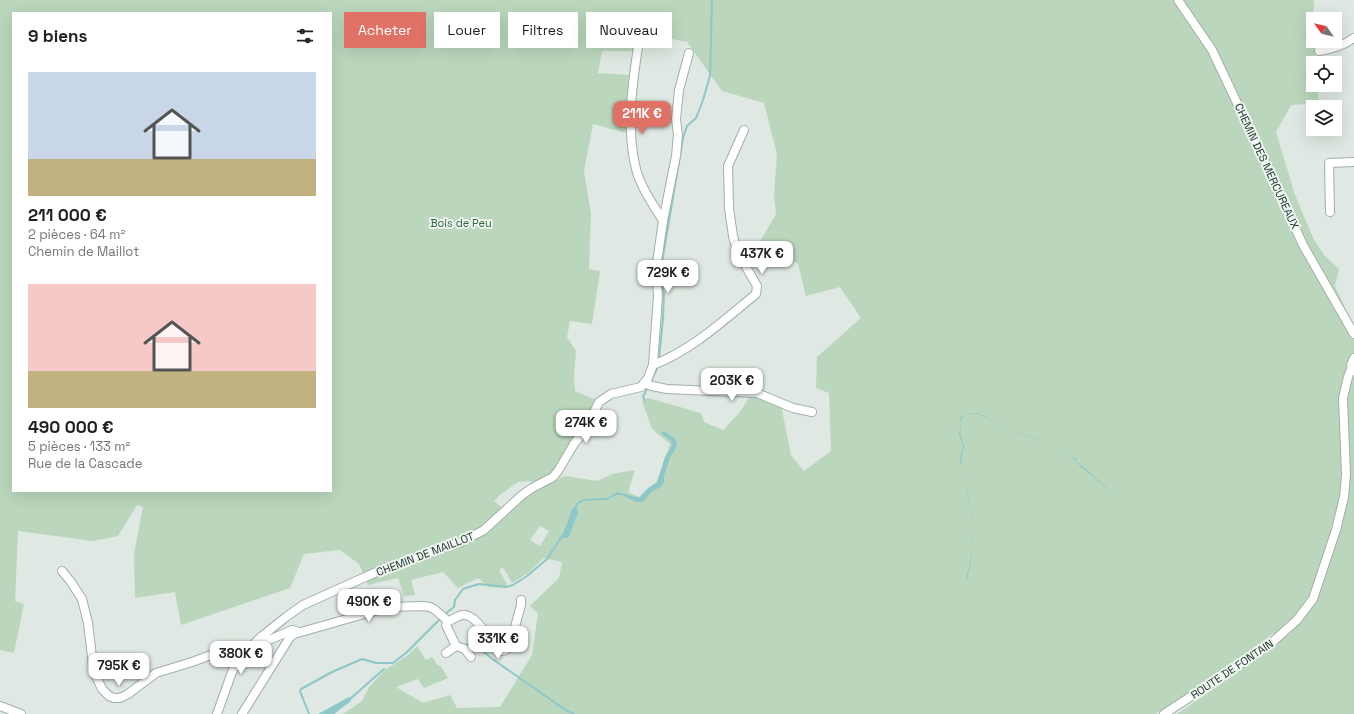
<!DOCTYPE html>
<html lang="fr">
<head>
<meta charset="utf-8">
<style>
  body { margin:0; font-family:"Space Grotesk",sans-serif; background:#f2f2f2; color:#202124; height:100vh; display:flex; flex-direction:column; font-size:15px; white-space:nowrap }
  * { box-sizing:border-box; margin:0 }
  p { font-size:13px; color:#757577 }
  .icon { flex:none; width:22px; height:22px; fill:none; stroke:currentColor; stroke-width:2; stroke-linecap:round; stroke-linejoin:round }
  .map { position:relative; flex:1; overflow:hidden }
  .panel { position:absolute; left:12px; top:12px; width:320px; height:480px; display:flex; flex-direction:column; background:#fff; border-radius:0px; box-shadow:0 4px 16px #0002 }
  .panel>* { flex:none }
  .banner { position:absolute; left:344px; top:12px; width:380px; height:36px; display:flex; gap:8px }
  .needle { width:26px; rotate:304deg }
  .controls { position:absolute; left:1306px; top:12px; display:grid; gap:8px }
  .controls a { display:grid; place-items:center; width:36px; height:36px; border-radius:0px; background:#fff; box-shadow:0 4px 16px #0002; font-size:20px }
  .price { position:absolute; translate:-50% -34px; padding:0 9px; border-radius:8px; background:#fff; color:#222; font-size:13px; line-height:26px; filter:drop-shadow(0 1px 2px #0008) }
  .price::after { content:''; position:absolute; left:50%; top:24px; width:12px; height:9px; margin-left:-6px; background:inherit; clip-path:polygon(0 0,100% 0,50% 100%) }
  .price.current { background:#df7165; color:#fff }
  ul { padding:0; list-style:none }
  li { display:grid; align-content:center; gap:8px; height:212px; padding:0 16px }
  li span { display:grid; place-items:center; height:124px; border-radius:0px; color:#555 }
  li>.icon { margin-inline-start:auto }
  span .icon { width:72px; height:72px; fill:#fffc; stroke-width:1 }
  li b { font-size:17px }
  h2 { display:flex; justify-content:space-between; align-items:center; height:48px; padding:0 16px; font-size:17px }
  .chip { padding:0 14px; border-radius:0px; background:#fff; box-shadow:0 4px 16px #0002; font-size:14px; line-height:36px }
  .chip.current { background:#df7165; color:#fff }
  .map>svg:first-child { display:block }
  .green { fill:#bad7bd; fill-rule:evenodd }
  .water { fill:#8dc7c7 }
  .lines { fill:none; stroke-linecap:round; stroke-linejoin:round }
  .stream { stroke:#8dc7c7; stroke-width:2 }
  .minor-casing { stroke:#a3afa8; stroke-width:10 }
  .minor { stroke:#fff; stroke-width:8 }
  .labels { text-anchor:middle; stroke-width:4; stroke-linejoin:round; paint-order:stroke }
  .street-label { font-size:11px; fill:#22352d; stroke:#eef5f1 }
  .park-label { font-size:11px; fill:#32673e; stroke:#eef5f1 }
</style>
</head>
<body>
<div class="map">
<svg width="1354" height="714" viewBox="0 0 1354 714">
  <rect width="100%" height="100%" fill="#dfe8e2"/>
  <path class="green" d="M 0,0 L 1314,0 L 1313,41 L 1314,41 L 1315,63 L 1313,63 L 1313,85 L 1317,85 L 1319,103 L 1291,105 L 1276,132 L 1295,195 L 1314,240 L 1324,255 L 1339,269 L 1335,286 L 1354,327 L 1354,714 L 1177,714 L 1279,644 L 1273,633 L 1260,645 L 1156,714 L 343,714 L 362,701 L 369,687 L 385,670 L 408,655 L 417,646 L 426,660 L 432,657 L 438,666 L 440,665 L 448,678 L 424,688 L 418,679 L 396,687 L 423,703 L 450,695 L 457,708 L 500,707 L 532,655 L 538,613 L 530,606 L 559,578 L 562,562 L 544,558 L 528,573 L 512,583 L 503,567 L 499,570 L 507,584 L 507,588 L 489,587 L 478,578 L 458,588 L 443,572 L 411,580 L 415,595 L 404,596 L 398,578 L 368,585 L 359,564 L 340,550 L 304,554 L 290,588 L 181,625 L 175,592 L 135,598 L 134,554 L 143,507 L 137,505 L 118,536 L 93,541 L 18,531 L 15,601 L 24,604 L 14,653 L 0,650 ZM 13,13 L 331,13 L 331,491 L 13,491 ZM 638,32 L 687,42 L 722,91 L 764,103 L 777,154 L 774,196 L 776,214 L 759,243 L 798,264 L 806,296 L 840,287 L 861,318 L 817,357 L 816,388 L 829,393 L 831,451 L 804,471 L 791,455 L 781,405 L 751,395 L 739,413 L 723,430 L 704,422 L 701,413 L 648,398 L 642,401 L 652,429 L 670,444 L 657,481 L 639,497 L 628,492 L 635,470 L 612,474 L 598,481 L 565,476 L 550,484 L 534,489 L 507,512 L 494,501 L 501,494 L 518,482 L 531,481 L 533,485 L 553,473 L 598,401 L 575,391 L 574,376 L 576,351 L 567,337 L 570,321 L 592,324 L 600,271 L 589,269 L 591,214 L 584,171 L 593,124 L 626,133 L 629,75 L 598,73 L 602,51 L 635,51 ZM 540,526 L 549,531 L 540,546 L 530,540 Z"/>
  <g class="water">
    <path d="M 978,413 L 1002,426 L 1007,431 L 1017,432 L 1031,436 L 1035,438 L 1039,442 L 1061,454 L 1073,457 L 1077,459 L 1075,460 L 1120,499 L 1081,467 L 1072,457 L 1063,455 L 1048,447 L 1037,441 L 1033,437 L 1016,432 L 1007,431 L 1000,425 L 978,414 L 966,414 L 962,418 L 960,433 L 964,446 L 960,467 L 963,479 L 968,494 L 974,525 L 970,568 L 967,578 L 970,581 L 967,580 L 966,578 L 969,568 L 973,540 L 974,526 L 968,496 L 960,467 L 960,459 L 963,446 L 959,434 L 961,422 L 960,418 L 966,414 Z"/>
    <path d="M 664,431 L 675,439 L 677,443 L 676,448 L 670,457 L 664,476 L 664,482 L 661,487 L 651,492 L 644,501 L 641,502 L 636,502 L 622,495 L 615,495 L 614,494 L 617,492 L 639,498 L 648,488 L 657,483 L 665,457 L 672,446 L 671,441 L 661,433 Z"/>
    <path d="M 573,507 L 577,508 L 578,513 L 568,538 L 562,538 L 561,536 L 563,534 Z"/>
    <path d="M 349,697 L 351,701 L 334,714 L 318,714 Z"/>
  </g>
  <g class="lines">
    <g class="stream">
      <path d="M 659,359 L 663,318 L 664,294 L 660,274 L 683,138 L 687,126 L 696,118 L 703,100 L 710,76 L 712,0"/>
      <path d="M 650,384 L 658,366"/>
      <path d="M 645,401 L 643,397 L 648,387"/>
      <path d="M 575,510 L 577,504 L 583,500 L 607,499 L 616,494"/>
      <path d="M 445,614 L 454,607 L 455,600 L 463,589 L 479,584 L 506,587 L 513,585 L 527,576 L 547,559 L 562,536"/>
      <path d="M 466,645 L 477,638 L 483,651 L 491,658 L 564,709 L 574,714"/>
      <path d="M 350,699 L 384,669"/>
      <path d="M 309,714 L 300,691 L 301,689 L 332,672 L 362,659 L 376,663 L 393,663 L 406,653 L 440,619"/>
    </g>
    <g class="minor-casing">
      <g id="minor">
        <path d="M 1178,0 L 1212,50 L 1273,179 L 1303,245 L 1354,334"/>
        <path d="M 638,47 C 632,86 626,130 636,169 C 641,188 653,204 663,221"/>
        <path d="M 1319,51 C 1333,49 1343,46 1354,38"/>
        <path d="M 1330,212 L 1329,163 L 1354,162"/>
        <path d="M 1354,358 L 1351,365 L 1354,371"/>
        <path d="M 653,365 C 692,350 724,320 756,294 L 757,286 L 737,251 L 733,236 L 729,208 L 728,166 L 744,130"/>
        <path d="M 644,383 L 652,386 L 667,389 L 757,393 L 793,408 L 812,412"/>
        <path d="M 62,571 L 71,582 L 82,599 L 88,623 L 93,665 L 96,676 L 102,689 L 109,696 L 114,698 L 120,698 L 128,694 L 156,673 L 192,662 L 219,652 L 227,651 L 239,659"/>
        <path d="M 448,621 L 446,625 L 456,646 L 465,649 L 471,657"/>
        <path d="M 261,637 L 269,640 L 292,630 L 296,631"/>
        <path d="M 446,653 L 456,646"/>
        <path d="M 0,706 L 21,714"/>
        <path d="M 217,714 L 232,672 L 239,659 L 261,637 L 286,617 L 303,605 L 354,582 L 381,570 L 461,542 L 484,530 L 522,495 L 532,488 L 553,477 L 558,471 L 574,444 L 587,427 L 599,402 L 611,394 L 641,387 L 648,378 L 653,365 L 658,296 L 656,269 L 663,221 L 676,156 L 678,135 L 676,119 L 679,90 L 689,53"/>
        <path d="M 242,714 L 290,637 L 294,634 L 389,607 L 423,606 L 430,607 L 434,609 L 448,621 C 453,620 457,616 462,615 C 474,612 491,640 497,648 L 502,651 L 506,650 L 510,645 L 521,605 L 521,600"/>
        <path d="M 1164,714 L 1268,646 L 1297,620 L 1313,599 L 1336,530 L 1344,497 L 1346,475 L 1343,398 L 1348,377 L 1352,367"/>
      </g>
    </g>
    <use href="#minor" class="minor"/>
  </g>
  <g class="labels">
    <g class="street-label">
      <text transform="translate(1267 166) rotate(65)" y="4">CHEMIN DES MERCUREAUX</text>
      <text transform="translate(425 554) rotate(-21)" y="4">CHEMIN DE MAILLOT</text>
      <text transform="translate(1232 669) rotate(-34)" y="4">ROUTE DE FONTAIN</text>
    </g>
    <g class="park-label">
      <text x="461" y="227">Bois de Peu</text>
    </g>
  </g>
</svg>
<div class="controls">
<a><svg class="needle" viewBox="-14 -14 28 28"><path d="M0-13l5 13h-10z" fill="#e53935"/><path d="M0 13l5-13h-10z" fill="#757577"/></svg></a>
<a><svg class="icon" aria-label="locate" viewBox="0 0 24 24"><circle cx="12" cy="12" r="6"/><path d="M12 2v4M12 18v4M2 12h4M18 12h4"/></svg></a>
<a><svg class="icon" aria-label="layers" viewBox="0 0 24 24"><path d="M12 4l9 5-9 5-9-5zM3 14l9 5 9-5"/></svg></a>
</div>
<b class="price current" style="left:642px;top:135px">211K €</b>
<b class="price" style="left:762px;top:275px">437K €</b>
<b class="price" style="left:668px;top:294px">729K €</b>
<b class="price" style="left:732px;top:402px">203K €</b>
<b class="price" style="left:586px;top:444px">274K €</b>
<b class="price" style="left:369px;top:623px">490K €</b>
<b class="price" style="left:498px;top:660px">331K €</b>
<b class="price" style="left:241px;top:675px">380K €</b>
<b class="price" style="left:119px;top:687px">795K €</b>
<div class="banner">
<a class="chip current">Acheter</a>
<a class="chip">Louer</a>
<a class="chip">Filtres</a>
<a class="chip">Nouveau</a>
</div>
<section class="panel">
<h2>9 biens<svg class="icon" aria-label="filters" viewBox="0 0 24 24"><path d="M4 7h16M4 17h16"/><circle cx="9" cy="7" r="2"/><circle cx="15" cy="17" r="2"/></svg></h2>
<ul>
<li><span style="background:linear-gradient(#c9d6e8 70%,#c2b280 0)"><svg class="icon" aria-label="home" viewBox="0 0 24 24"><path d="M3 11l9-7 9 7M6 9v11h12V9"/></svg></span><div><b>211 000 €</b><p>2 pièces · 64 m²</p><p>Chemin de Maillot</p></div></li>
<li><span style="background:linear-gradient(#f6c9c9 70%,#c2b280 0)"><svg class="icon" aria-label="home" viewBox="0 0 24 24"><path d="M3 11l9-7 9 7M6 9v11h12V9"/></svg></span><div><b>490 000 €</b><p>5 pièces · 133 m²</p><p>Rue de la Cascade</p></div></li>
</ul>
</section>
</div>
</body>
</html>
